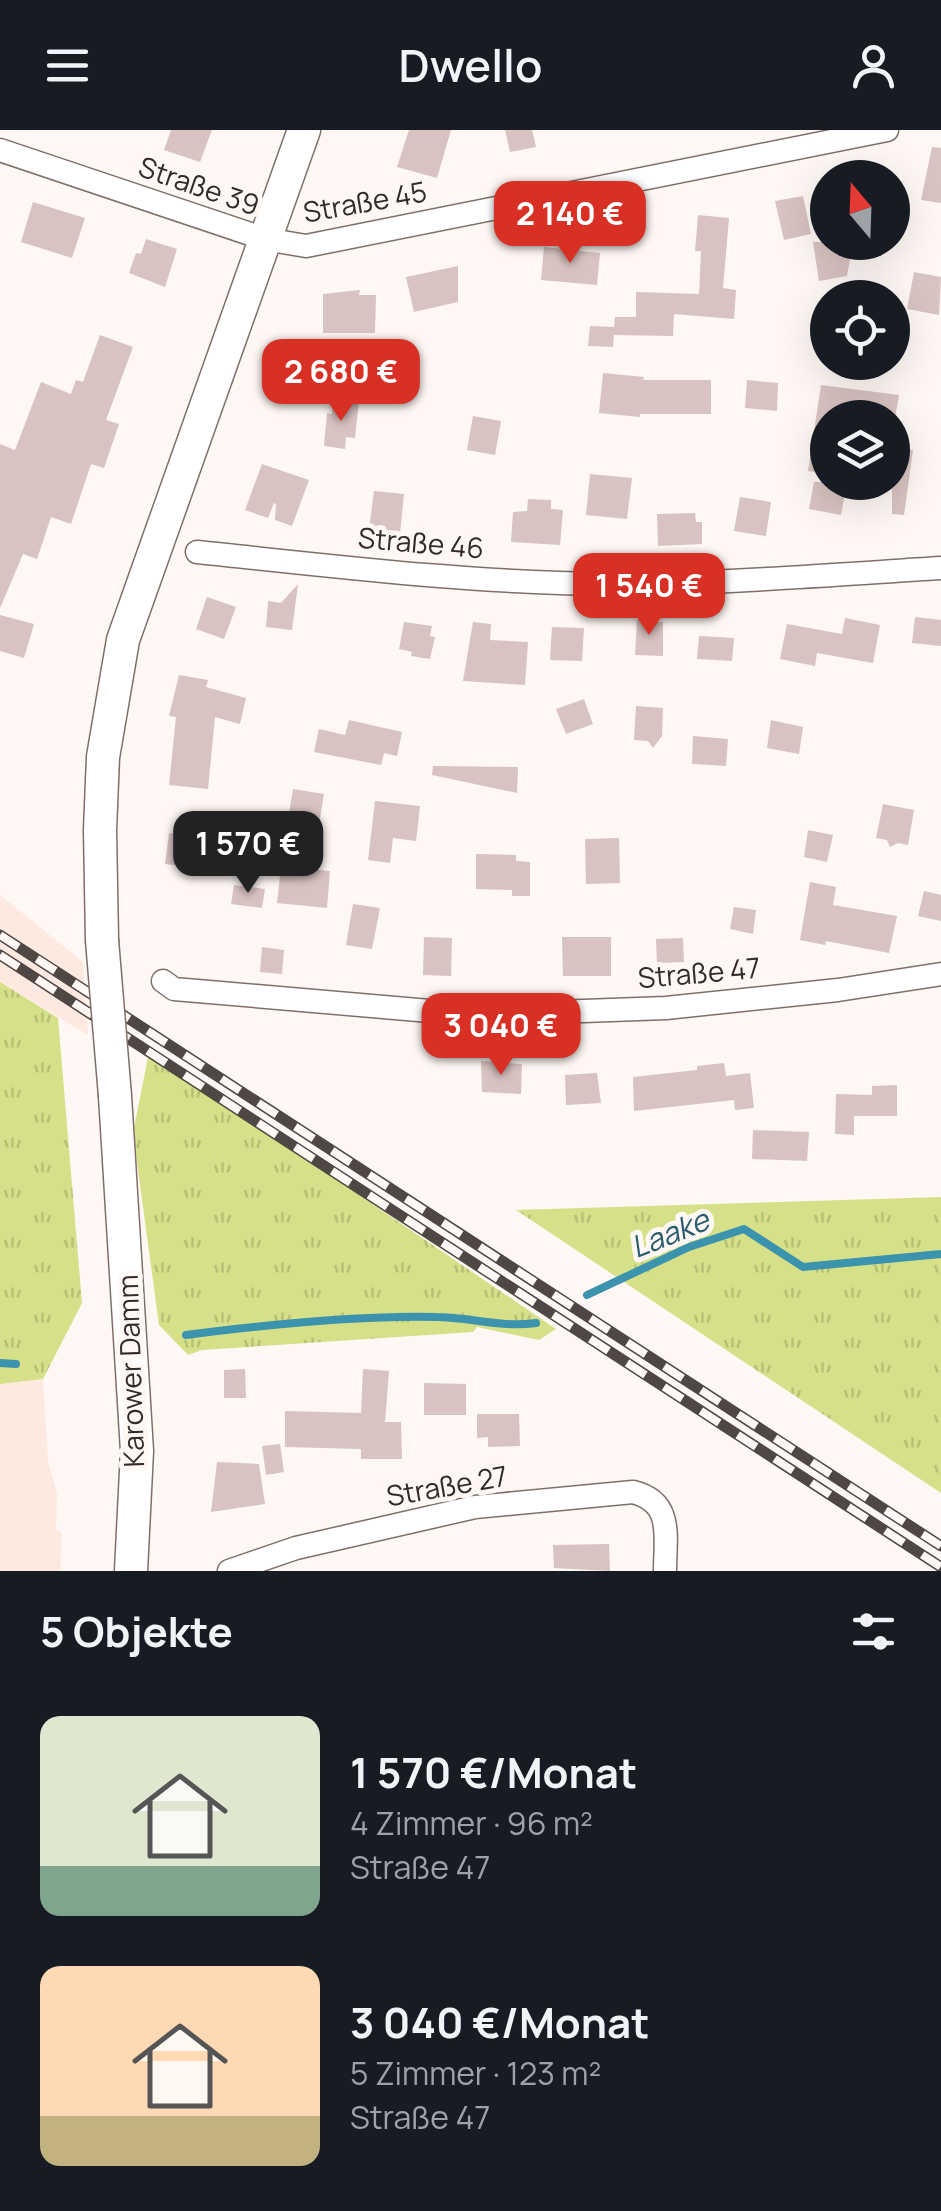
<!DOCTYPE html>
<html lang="de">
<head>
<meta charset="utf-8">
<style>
  body { margin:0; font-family:Manrope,sans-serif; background:#20242c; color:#f1f3f6; height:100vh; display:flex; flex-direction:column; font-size:38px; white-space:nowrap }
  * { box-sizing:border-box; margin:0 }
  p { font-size:32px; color:#9ea1a6 }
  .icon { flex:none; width:55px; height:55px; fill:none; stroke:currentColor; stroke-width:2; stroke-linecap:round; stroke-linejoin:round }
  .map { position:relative; height:1441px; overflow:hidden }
  .drawer { display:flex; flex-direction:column; background:#171b24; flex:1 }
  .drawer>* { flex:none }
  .needle { width:65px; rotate:341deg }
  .buttons { position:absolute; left:810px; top:30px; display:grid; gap:20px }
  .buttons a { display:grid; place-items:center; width:100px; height:100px; border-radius:50%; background:#171b24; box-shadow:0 10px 40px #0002; font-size:50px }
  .price { position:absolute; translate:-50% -85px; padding:0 22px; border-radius:20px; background:#d93025; color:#fff; font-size:32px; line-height:65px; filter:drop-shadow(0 2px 5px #0008) }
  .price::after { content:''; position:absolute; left:50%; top:60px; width:30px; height:22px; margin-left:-15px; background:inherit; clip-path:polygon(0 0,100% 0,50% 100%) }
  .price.current { background:#222; color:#fff }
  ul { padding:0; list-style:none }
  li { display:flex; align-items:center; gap:30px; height:250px; padding:0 40px }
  li span { display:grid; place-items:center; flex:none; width:280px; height:200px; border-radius:20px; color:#555 }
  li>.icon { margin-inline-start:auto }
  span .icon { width:120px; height:120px; fill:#fffc; stroke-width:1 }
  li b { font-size:42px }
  h2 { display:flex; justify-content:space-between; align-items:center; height:120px; padding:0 40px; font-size:42px }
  header { display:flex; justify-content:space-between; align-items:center; height:130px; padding:0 40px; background:#171b24; font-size:45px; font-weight:600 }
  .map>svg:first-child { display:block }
  .built { fill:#fee9e0 }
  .grass { fill:url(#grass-tufts) }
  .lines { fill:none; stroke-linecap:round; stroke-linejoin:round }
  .stream { stroke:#3b93ae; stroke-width:8 }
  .building { fill:#d8c3c0 }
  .minor-casing { stroke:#806f68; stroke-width:25 }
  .secondary-casing { stroke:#806f68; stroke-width:35 }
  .minor { stroke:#fff; stroke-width:22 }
  .secondary { stroke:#fff; stroke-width:32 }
  .rail-casing { stroke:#4f4744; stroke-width:11 }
  .rail { stroke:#fef7f3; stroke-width:8; stroke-dasharray:22; stroke-linecap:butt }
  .secondary-bridge-casing { stroke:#806f68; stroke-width:35; stroke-linecap:butt }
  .secondary-bridge { stroke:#fff; stroke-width:32 }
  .labels { text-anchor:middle; stroke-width:10; stroke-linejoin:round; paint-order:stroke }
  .street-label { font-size:28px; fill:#332b28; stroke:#fef7f3 }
  .water-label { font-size:30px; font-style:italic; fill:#285b6c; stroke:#fef7f3 }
</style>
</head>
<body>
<header><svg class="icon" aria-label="menu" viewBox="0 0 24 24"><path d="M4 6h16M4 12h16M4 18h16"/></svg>Dwello<svg class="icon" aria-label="person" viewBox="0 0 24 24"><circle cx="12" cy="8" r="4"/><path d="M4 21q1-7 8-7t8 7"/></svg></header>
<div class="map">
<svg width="941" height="1441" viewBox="0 0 941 1441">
  <defs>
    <pattern id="grass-tufts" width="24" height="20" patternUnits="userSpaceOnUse" patternTransform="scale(2.5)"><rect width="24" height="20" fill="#d6e089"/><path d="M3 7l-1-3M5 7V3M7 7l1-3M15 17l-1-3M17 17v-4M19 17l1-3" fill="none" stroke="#b8c076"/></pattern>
  </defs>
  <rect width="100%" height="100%" fill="#fef7f3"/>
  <g class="built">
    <path d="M 0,765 L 83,832 L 88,905 L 0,852 Z"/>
    <path d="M 43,1249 L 48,1332 L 57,1364 L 56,1400 L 62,1403 L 60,1441 L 0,1441 L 0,1254 Z"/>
  </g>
  <g class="grass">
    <path d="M 0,852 L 58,888 L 82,1173 L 43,1249 L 0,1254 Z"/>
    <path d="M 149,922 L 556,1199 L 539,1210 L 477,1197 L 473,1202 L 202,1220 L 188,1225 L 159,1195 L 133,1003 Z"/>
    <path d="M 941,1067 L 941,1363 L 516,1080 Z"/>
  </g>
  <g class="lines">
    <g class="stream">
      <path d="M 587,1165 L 689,1117 L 744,1099 L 803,1137 L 941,1124"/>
      <path d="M 186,1205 C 264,1195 357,1185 436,1187 C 470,1187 502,1198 536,1193"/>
      <path d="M 0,1233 L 16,1234"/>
    </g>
  </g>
  <g class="building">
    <path d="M 171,0 L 212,0 L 200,32 L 164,20 Z"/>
    <path d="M 409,0 L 451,0 L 437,48 L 397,37 Z"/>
    <path d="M 505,0 L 532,0 L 536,17 L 510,22 Z"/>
    <path d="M 932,17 L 941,18 L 941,73 L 921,70 Z"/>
    <path d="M 803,66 L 811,104 L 784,110 L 775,71 Z"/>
    <path d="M 33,72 L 85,88 L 72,128 L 21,112 Z"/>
    <path d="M 698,85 L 729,88 L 723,158 L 736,160 L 734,189 L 674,184 L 673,206 L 614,205 L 614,202 L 613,217 L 588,216 L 590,196 L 614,197 L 615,187 L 636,187 L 636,162 L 699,164 L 701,121 L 695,121 Z"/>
    <path d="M 146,109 L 177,119 L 165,157 L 129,143 L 136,123 L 141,124 Z"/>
    <path d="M 813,112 L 853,112 L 847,146 L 819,151 Z"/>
    <path d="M 544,117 L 600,123 L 597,155 L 541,150 Z"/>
    <path d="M 458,136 L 458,172 L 414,182 L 406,147 Z"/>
    <path d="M 914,142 L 941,147 L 939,185 L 907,179 Z"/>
    <path d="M 360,160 L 359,165 L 376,165 L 375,203 L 323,203 L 323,164 Z"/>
    <path d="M 100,205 L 133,217 L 106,290 L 119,294 L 104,338 L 91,334 L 71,394 L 51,387 L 37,429 L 23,424 L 0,478 L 0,314 L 15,320 L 41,252 L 71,264 L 76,250 L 83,252 Z"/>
    <path d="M 603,243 L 644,247 L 643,250 L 711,250 L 711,284 L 640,284 L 640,287 L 599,283 Z"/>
    <path d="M 747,250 L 778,253 L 777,281 L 745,278 Z"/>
    <path d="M 821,255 L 899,265 L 895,288 L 828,288 L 828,344 L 808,341 Z"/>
    <path d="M 333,271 L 359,271 L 355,308 L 346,307 L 345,319 L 324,316 L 327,283 L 332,284 Z"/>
    <path d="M 473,286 L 501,291 L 495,325 L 467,320 Z"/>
    <path d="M 892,317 L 913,320 L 904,385 L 892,384 Z"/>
    <path d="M 262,334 L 309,350 L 292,396 L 275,390 L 276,374 L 274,373 L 268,388 L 245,380 Z"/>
    <path d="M 590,344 L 632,348 L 627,389 L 586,385 Z"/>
    <path d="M 814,352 L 847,352 L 841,385 L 809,379 Z"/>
    <path d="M 374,361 L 404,364 L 400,403 L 369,399 Z"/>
    <path d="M 740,367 L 771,372 L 766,406 L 734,401 Z"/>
    <path d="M 528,369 L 551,370 L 551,379 L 563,380 L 560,415 L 511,412 L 513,382 L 527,381 Z"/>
    <path d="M 695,383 L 696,392 L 702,392 L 702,414 L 658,416 L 657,384 Z"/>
    <path d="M 298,454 L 292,500 L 266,497 L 268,471 L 281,473 Z"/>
    <path d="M 207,467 L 236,477 L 224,509 L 196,499 Z"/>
    <path d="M 0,485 L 34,494 L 24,528 L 0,521 Z"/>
    <path d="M 915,487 L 941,490 L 941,516 L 912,513 Z"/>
    <path d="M 845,488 L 880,495 L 873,533 L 817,523 L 815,536 L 780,529 L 787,494 L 842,504 Z"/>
    <path d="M 637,490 L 663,492 L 663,526 L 635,525 Z"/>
    <path d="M 404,492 L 432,496 L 430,506 L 435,507 L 430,529 L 411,526 L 412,522 L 399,519 Z"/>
    <path d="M 473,492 L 491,494 L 490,510 L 528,512 L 525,555 L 463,551 Z"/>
    <path d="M 552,497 L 584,498 L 582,531 L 550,530 Z"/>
    <path d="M 699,506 L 734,508 L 732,531 L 697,529 Z"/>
    <path d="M 179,545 L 208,550 L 206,557 L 246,568 L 240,594 L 215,587 L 208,659 L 169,655 L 176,587 L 169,586 Z"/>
    <path d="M 584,569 L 593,594 L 566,604 L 556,579 Z"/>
    <path d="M 636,576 L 663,578 L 662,606 L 653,618 L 648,611 L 634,610 Z"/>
    <path d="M 349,590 L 402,602 L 397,626 L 384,623 L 381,635 L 314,622 L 319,599 L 345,605 Z"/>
    <path d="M 771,590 L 803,597 L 799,624 L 767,618 Z"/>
    <path d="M 693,606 L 728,609 L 726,636 L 692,634 Z"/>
    <path d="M 433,636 L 518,637 L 517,663 L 432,645 Z"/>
    <path d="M 293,659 L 324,664 L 318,700 L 287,695 Z"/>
    <path d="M 375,671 L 420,676 L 416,711 L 393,708 L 390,733 L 368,730 Z"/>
    <path d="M 883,674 L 914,680 L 908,715 L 898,713 L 890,717 L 887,710 L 876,708 Z"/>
    <path d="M 224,687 L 247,689 L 244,728 L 220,726 Z"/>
    <path d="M 808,700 L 833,705 L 827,732 L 804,727 Z"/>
    <path d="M 169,703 L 204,707 L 200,738 L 165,734 Z"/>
    <path d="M 619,708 L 620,753 L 586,754 L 585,709 Z"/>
    <path d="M 476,724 L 516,725 L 516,731 L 530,732 L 530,766 L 512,766 L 512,760 L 476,759 Z"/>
    <path d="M 281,736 L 330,741 L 327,778 L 277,773 Z"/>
    <path d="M 810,752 L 836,757 L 833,775 L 897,786 L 889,823 L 826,811 L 825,815 L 800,810 Z"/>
    <path d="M 234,755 L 265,759 L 262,778 L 231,774 Z"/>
    <path d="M 924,761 L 941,765 L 941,791 L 918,786 Z"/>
    <path d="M 353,774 L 380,778 L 372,819 L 346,815 Z"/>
    <path d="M 734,777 L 756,780 L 753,804 L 730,799 Z"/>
    <path d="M 424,807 L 452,808 L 451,846 L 423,845 Z"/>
    <path d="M 562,807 L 611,807 L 611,846 L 563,846 Z"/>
    <path d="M 683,808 L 684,832 L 657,833 L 656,809 Z"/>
    <path d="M 262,817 L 284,820 L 282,844 L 260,842 Z"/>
    <path d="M 481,931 L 522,934 L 521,964 L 482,962 Z"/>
    <path d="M 724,933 L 726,946 L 750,943 L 754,978 L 735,980 L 734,970 L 634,981 L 633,947 L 697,940 L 697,936 Z"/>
    <path d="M 597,943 L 601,973 L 566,975 L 565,945 Z"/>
    <path d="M 897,955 L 897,986 L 854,986 L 854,1005 L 835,1004 L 836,964 L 872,965 L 872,956 Z"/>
    <path d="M 753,1000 L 809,1002 L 807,1031 L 752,1029 Z"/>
    <path d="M 245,1239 L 246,1268 L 224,1268 L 224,1240 Z"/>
    <path d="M 363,1239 L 389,1241 L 385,1292 L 401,1292 L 402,1329 L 361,1329 L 361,1319 L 285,1317 L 285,1281 L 361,1283 Z"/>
    <path d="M 424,1253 L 466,1254 L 466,1285 L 424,1285 Z"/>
    <path d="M 477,1284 L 519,1284 L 520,1316 L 488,1317 L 488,1307 L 477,1308 Z"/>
    <path d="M 280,1314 L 284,1342 L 266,1345 L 262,1316 Z"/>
    <path d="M 217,1332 L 259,1334 L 265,1374 L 211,1382 Z"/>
    <path d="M 609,1414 L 610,1441 L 554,1438 L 553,1415 Z"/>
  </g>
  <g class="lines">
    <g class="minor-casing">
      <g id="minor">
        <path d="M 0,20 L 265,109 L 306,116 L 887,0"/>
        <path d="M 197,422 C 333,436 470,453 607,454 C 718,454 830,445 941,438"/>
        <path d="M 163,851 L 174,859 L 476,885 L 666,878 L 838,860 L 941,844"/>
        <path d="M 229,1441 L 296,1418 L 475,1377 L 633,1362 C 674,1372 665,1407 665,1441"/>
      </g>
    </g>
    <g class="secondary-casing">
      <g id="secondary">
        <path d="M 102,810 L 100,700 L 103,627 L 123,510 L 304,0"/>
        <path d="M 115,966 L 137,1321 L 131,1441"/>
      </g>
    </g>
    <use href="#minor" class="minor"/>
    <use href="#secondary" class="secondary"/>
    <g class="rail-casing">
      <g id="rail">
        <path d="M 0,805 L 941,1416"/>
        <path d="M 0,825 L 941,1437"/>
      </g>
    </g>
    <use href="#rail" class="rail"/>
    <g class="secondary-bridge-casing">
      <path id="secondary-bridge" d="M 102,810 L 115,966"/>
    </g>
    <use href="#secondary-bridge" class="secondary-bridge"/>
  </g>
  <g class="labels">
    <g class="street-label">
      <text transform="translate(199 56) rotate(19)" y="10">Straße 39</text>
      <text transform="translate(365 72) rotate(-10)" y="10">Straße 45</text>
      <text transform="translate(421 413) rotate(5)" y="10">Straße 46</text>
      <text transform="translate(699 843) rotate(-5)" y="10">Straße 47</text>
      <text transform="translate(131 1241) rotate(-92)" y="10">Karower Damm</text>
      <text transform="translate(447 1356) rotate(-10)" y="10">Straße 27</text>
    </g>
    <g class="water-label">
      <text transform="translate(670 1104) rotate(-22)" y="10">Laake</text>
    </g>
  </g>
</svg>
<div class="buttons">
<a><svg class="needle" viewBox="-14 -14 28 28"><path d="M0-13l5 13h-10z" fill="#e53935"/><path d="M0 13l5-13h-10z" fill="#9ea1a6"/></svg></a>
<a><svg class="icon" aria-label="locate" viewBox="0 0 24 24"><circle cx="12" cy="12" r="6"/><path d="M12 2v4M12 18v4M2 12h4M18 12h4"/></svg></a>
<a><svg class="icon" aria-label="layers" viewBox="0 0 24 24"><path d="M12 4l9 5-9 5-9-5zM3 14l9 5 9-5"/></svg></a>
</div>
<b class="price" style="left:570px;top:136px">2 140 €</b>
<b class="price" style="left:341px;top:294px">2 680 €</b>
<b class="price" style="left:649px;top:508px">1 540 €</b>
<b class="price current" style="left:248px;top:766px">1 570 €</b>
<b class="price" style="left:501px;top:948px">3 040 €</b>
</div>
<section class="drawer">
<h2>5 Objekte<svg class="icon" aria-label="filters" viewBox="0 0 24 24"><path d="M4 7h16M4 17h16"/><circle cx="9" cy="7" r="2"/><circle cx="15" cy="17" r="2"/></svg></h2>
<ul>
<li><span style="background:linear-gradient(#dfe7d0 75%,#7fa58c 0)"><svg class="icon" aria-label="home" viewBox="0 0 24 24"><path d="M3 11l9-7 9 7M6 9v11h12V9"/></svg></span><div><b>1 570 €/Monat</b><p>4 Zimmer · 96 m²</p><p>Straße 47</p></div></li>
<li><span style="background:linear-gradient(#ffd9b3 75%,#c2b280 0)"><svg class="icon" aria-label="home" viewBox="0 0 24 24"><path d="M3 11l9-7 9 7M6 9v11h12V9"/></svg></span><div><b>3 040 €/Monat</b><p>5 Zimmer · 123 m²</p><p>Straße 47</p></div></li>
</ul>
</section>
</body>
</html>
